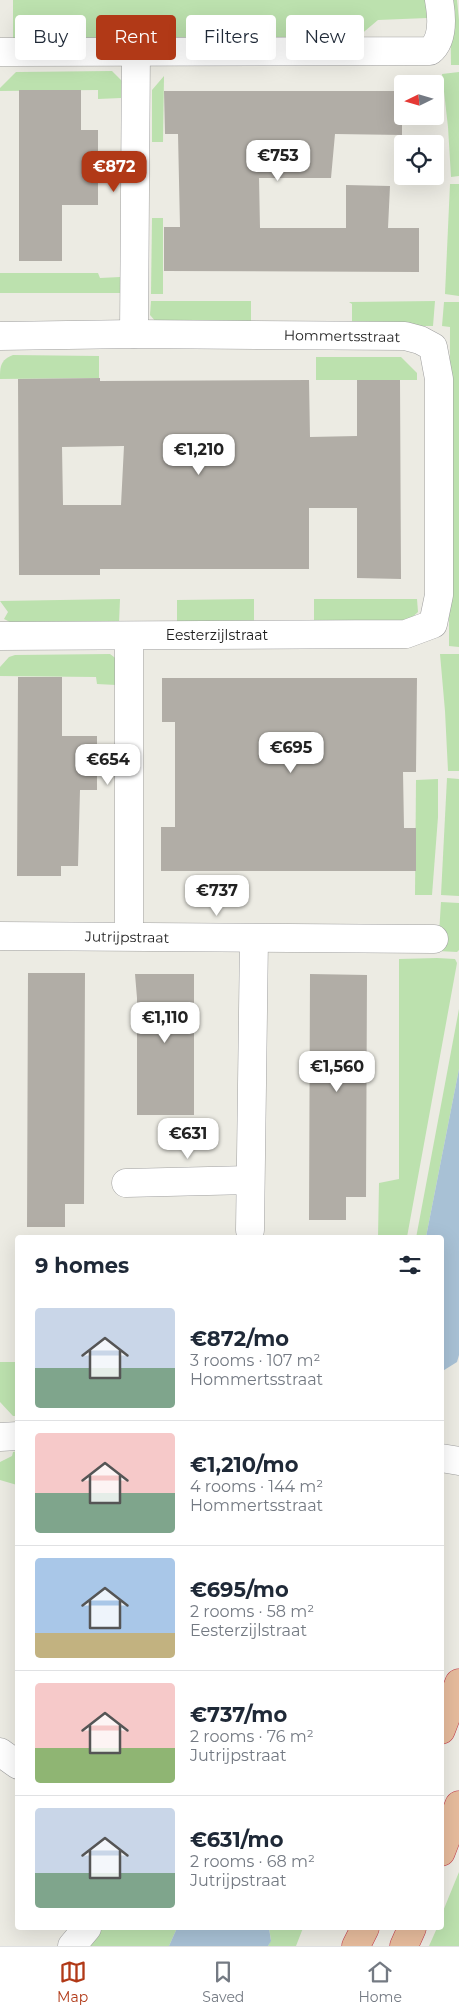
<!DOCTYPE html>
<html lang="en">
<head>
<meta charset="utf-8">
<style>
  body { margin:0; font-family:Montserrat,sans-serif; background:#f2f2f3; color:#1f2937; height:100vh; display:flex; flex-direction:column; font-size:19px; white-space:nowrap }
  * { box-sizing:border-box; margin:0 }
  p { font-size:16px; color:#747a83 }
  .icon { flex:none; width:28px; height:28px; fill:none; stroke:currentColor; stroke-width:2; stroke-linecap:round; stroke-linejoin:round }
  .map { position:relative; flex:1; overflow:hidden }
  .details { position:absolute; left:15px; top:1235px; width:429px; height:695px; display:flex; flex-direction:column; background:#fff; border-radius:5px; box-shadow:0 5px 20px #0002 }
  .details>* { flex:none }
  .guide { position:absolute; left:15px; top:15px; width:430px; height:45px; display:flex; gap:10px }
  .needle { width:32px; rotate:265deg }
  .controls { position:absolute; left:394px; top:75px; display:grid; gap:10px }
  .controls a { display:grid; place-items:center; width:50px; height:50px; border-radius:5px; background:#fff; box-shadow:0 5px 20px #0002; font-size:25px }
  .price { position:absolute; translate:-50% -42px; padding:0 11px; border-radius:10px; background:#fff; color:#222; font-size:16px; line-height:32px; filter:drop-shadow(0 1px 2px #0008) }
  .price::after { content:''; position:absolute; left:50%; top:30px; width:15px; height:11px; margin-left:-8px; background:inherit; clip-path:polygon(0 0,100% 0,50% 100%) }
  .price.active { background:#b13917; color:#fff }
  ul { padding:0; list-style:none }
  li { display:flex; align-items:center; gap:15px; height:125px; padding:0 20px }
  li+li { border-top:1px solid #e0e1e3 }
  li span { display:grid; place-items:center; flex:none; width:140px; height:100px; border-radius:5px; color:#555 }
  li>.icon { margin-inline-start:auto }
  span .icon { width:60px; height:60px; fill:#fffc; stroke-width:1 }
  li b { font-size:21px }
  h2 { display:flex; justify-content:space-between; align-items:center; height:60px; padding:0 20px; font-size:21px }
  .tag { padding:0 18px; border-radius:5px; background:#fff; box-shadow:0 5px 20px #0002; font-size:18px; line-height:45px }
  .tag.active { background:#b13917; color:#fff }
  .tabs { display:flex; justify-content:space-around; align-items:center; height:70px; border-top:1px solid #e0e1e3; background:#fff; font-size:14px; color:#747a83 }
  .tabs a { display:grid; justify-items:center; gap:2px }
  .tabs .active { color:#b13917 }
  .map>svg:first-child { display:block }
  .grass { fill:#bce1ae }
  .water { fill:#a8c1d5 }
  .building { fill:#b1ada6; fill-rule:evenodd }
  .lines { fill:none; stroke-linecap:round; stroke-linejoin:round }
  .minor-casing { stroke:#a0a0a0; stroke-width:29 }
  .tertiary-casing { stroke:#a0a0a0; stroke-width:29 }
  .trunk-casing { stroke:#c23849; stroke-width:29 }
  .minor { stroke:#fff; stroke-width:28 }
  .tertiary { stroke:#fff; stroke-width:28 }
  .trunk { stroke:#e6bb9c; stroke-width:28 }
  .labels { text-anchor:middle; stroke-width:4; stroke-linejoin:round; paint-order:stroke }
  .street-label { font-size:14px; fill:#1c1c1c; stroke:#fff }
</style>
</head>
<body>
<div class="map">
<svg width="459" height="1946" viewBox="0 0 459 1946">
  <rect width="100%" height="100%" fill="#ecebe3"/>
  <g class="grass">
    <path d="M 13,0 L 427,0 L 427,18 L 378,20 L 353,41 L 13,40 Z"/>
    <path d="M 450,0 L 457,0 L 459,20 L 459,65 L 451,65 Z"/>
    <path d="M 112,71 L 122,81 L 121,98 L 98,99 L 98,90 L 0,91 L 0,88 L 16,72 Z"/>
    <path d="M 459,72 L 459,176 L 451,177 L 448,127 L 442,74 Z"/>
    <path d="M 164,76 L 163,142 L 152,142 L 152,90 Z"/>
    <path d="M 450,184 L 459,184 L 459,296 L 445,294 Z"/>
    <path d="M 152,218 L 163,218 L 163,294 L 151,294 Z"/>
    <path d="M 0,273 L 98,273 L 100,278 L 120,277 L 122,293 L 0,293 Z"/>
    <path d="M 151,301 L 251,301 L 251,325 L 157,323 L 150,315 Z"/>
    <path d="M 435,301 L 433,326 L 353,326 L 352,324 L 352,304 L 349,302 Z"/>
    <path d="M 444,302 L 459,302 L 459,647 L 449,646 L 450,327 L 442,326 Z"/>
    <path d="M 13,355 L 99,356 L 99,378 L 0,379 C 0,367 0,360 13,355 Z"/>
    <path d="M 316,357 L 401,357 L 417,373 L 417,380 L 316,380 Z"/>
    <path d="M 120,599 L 119,623 L 12,623 L 4,619 L 8,612 L 0,601 Z"/>
    <path d="M 254,599 L 254,623 L 177,623 L 177,600 Z"/>
    <path d="M 314,599 L 417,599 L 418,612 L 406,623 L 314,621 Z"/>
    <path d="M 110,654 L 118,660 L 116,685 L 97,684 L 96,677 L 0,676 L 0,667 L 9,657 L 15,655 Z"/>
    <path d="M 440,654 L 459,654 L 459,771 L 448,771 L 445,711 Z"/>
    <path d="M 447,778 L 459,779 L 459,896 L 441,895 Z"/>
    <path d="M 438,779 L 438,817 L 432,895 L 415,895 L 416,780 Z"/>
    <path d="M 441,902 L 459,903 L 459,950 L 457,952 L 438,951 Z"/>
    <path d="M 437,958 L 455,959 L 457,963 L 407,1237 L 378,1237 L 379,1183 L 399,1179 L 399,959 Z"/>
    <path d="M 459,1009 L 459,1069 L 426,1237 L 416,1238 Z"/>
    <path d="M 0,1362 L 17,1362 L 17,1416 L 13,1416 L 0,1402 Z"/>
    <path d="M 17,1451 L 18,1451 L 17,1485 L 0,1480 L 0,1462 L 12,1456 L 13,1452 Z"/>
    <path d="M 459,1872 L 459,1946 L 429,1946 L 437,1928 L 441,1928 L 441,1916 Z"/>
    <path d="M 100,1928 L 177,1928 L 169,1946 L 88,1946 Z"/>
    <path d="M 269,1928 L 303,1928 L 296,1946 L 268,1946 L 271,1940 Z"/>
  </g>
  <g class="water">
    <path d="M 459,1069 L 459,1355 L 457,1362 L 441,1372 L 441,1238 L 426,1237 Z"/>
    <path d="M 177,1928 L 269,1928 L 271,1941 L 268,1946 L 169,1946 Z"/>
  </g>
  <g class="building">
    <path d="M 19,90 L 81,90 L 81,130 L 98,130 L 98,205 L 62,205 L 62,261 L 19,261 Z"/>
    <path d="M 164,91 L 402,91 L 402,135 L 335,134 L 331,178 L 259,178 L 260,228 L 346,228 L 346,185 L 390,186 L 388,228 L 419,228 L 419,272 L 164,271 L 164,227 L 180,227 L 178,134 L 165,134 Z"/>
    <path d="M 100,378 L 100,381 L 309,380 L 310,437 L 357,436 L 357,380 L 400,380 L 401,579 L 357,578 L 357,508 L 309,508 L 309,569 L 100,569 L 100,575 L 19,575 L 18,379 ZM 124,446 L 121,505 L 63,505 L 62,447 Z"/>
    <path d="M 18,677 L 62,677 L 62,736 L 97,736 L 97,790 L 80,790 L 78,866 L 61,866 L 61,876 L 17,876 Z"/>
    <path d="M 162,678 L 417,678 L 416,772 L 403,772 L 404,828 L 416,828 L 416,871 L 161,871 L 161,827 L 175,827 L 175,722 L 162,722 Z"/>
    <path d="M 28,973 L 85,973 L 84,1204 L 65,1204 L 65,1227 L 27,1227 Z"/>
    <path d="M 135,974 L 194,974 L 194,1115 L 137,1115 L 137,998 Z"/>
    <path d="M 310,974 L 367,975 L 366,1197 L 346,1197 L 346,1220 L 309,1220 Z"/>
  </g>
  <g class="lines">
    <g class="minor-casing">
      <g id="minor">
        <path d="M 0,52 L 430,51 C 444,40 442,17 439,0"/>
        <path d="M 134,334 L 136,51"/>
        <path d="M 0,336 L 134,334 L 405,336 L 420,340 L 433,347 L 439,379 L 439,595 L 433,624 L 406,634 L 0,636"/>
        <path d="M 0,936 L 434,939"/>
        <path d="M 129,936 L 129,636"/>
        <path d="M 126,1183 L 250,1180"/>
        <path d="M 250,1230 L 254,939"/>
        <path d="M 0,1752 L 18,1765"/>
        <path d="M 72,1946 L 87,1928"/>
      </g>
    </g>
    <g class="tertiary-casing">
      <g id="tertiary">
        <path d="M 0,1437 L 18,1436"/>
        <path d="M 441,1458 L 459,1461"/>
      </g>
    </g>
    <g class="trunk-casing">
      <g id="trunk">
        <path d="M 441,1730 L 459,1683"/>
        <path d="M 441,1852 L 459,1805"/>
        <path d="M 356,1946 L 365,1928"/>
        <path d="M 404,1946 L 412,1928"/>
      </g>
    </g>
    <use href="#minor" class="minor"/>
    <use href="#tertiary" class="tertiary"/>
    <use href="#trunk" class="trunk"/>
  </g>
  <g class="labels">
    <g class="street-label">
      <text transform="translate(342 336) rotate(1)" y="5">Hommertsstraat</text>
      <text x="217" y="640">Eesterzijlstraat</text>
      <text transform="translate(127 937) rotate(1)" y="5">Jutrijpstraat</text>
    </g>
  </g>
</svg>
<div class="controls">
<a><svg class="needle" viewBox="-14 -14 28 28"><path d="M0-13l5 13h-10z" fill="#e53935"/><path d="M0 13l5-13h-10z" fill="#747a83"/></svg></a>
<a><svg class="icon" aria-label="locate" viewBox="0 0 24 24"><circle cx="12" cy="12" r="6"/><path d="M12 2v4M12 18v4M2 12h4M18 12h4"/></svg></a>
</div>
<b class="price" style="left:278px;top:182px">€753</b>
<b class="price active" style="left:114px;top:193px">€872</b>
<b class="price" style="left:199px;top:476px">€1,210</b>
<b class="price" style="left:291px;top:774px">€695</b>
<b class="price" style="left:108px;top:786px">€654</b>
<b class="price" style="left:217px;top:917px">€737</b>
<b class="price" style="left:165px;top:1044px">€1,110</b>
<b class="price" style="left:337px;top:1093px">€1,560</b>
<b class="price" style="left:188px;top:1160px">€631</b>
<div class="guide">
<a class="tag">Buy</a>
<a class="tag active">Rent</a>
<a class="tag">Filters</a>
<a class="tag">New</a>
</div>
<section class="details">
<h2>9 homes<svg class="icon" aria-label="filters" viewBox="0 0 24 24"><path d="M4 7h16M4 17h16"/><circle cx="9" cy="7" r="2"/><circle cx="15" cy="17" r="2"/></svg></h2>
<ul>
<li><span style="background:linear-gradient(#c9d6e8 60%,#7fa58c 0)"><svg class="icon" aria-label="home" viewBox="0 0 24 24"><path d="M3 11l9-7 9 7M6 9v11h12V9"/></svg></span><div><b>€872/mo</b><p>3 rooms · 107 m²</p><p>Hommertsstraat</p></div></li>
<li><span style="background:linear-gradient(#f6c9c9 60%,#7fa58c 0)"><svg class="icon" aria-label="home" viewBox="0 0 24 24"><path d="M3 11l9-7 9 7M6 9v11h12V9"/></svg></span><div><b>€1,210/mo</b><p>4 rooms · 144 m²</p><p>Hommertsstraat</p></div></li>
<li><span style="background:linear-gradient(#a9c7e8 75%,#c2b280 0)"><svg class="icon" aria-label="home" viewBox="0 0 24 24"><path d="M3 11l9-7 9 7M6 9v11h12V9"/></svg></span><div><b>€695/mo</b><p>2 rooms · 58 m²</p><p>Eesterzijlstraat</p></div></li>
<li><span style="background:linear-gradient(#f6c9c9 65%,#8fb573 0)"><svg class="icon" aria-label="home" viewBox="0 0 24 24"><path d="M3 11l9-7 9 7M6 9v11h12V9"/></svg></span><div><b>€737/mo</b><p>2 rooms · 76 m²</p><p>Jutrijpstraat</p></div></li>
<li><span style="background:linear-gradient(#c9d6e8 65%,#7fa58c 0)"><svg class="icon" aria-label="home" viewBox="0 0 24 24"><path d="M3 11l9-7 9 7M6 9v11h12V9"/></svg></span><div><b>€631/mo</b><p>2 rooms · 68 m²</p><p>Jutrijpstraat</p></div></li>
</ul>
</section>
</div>
<nav class="tabs">
<a class="active"><svg class="icon" aria-label="map" viewBox="0 0 24 24"><path d="M3 6l6-2 6 2 6-2v14l-6 2-6-2-6 2zM9 4v14M15 6v14"/></svg>Map</a>
<a><svg class="icon" aria-label="saved" viewBox="0 0 24 24"><path d="M7 4h10v16l-5-4-5 4z"/></svg>Saved</a>
<a><svg class="icon" aria-label="home" viewBox="0 0 24 24"><path d="M3 11l9-7 9 7M6 9v11h12V9"/></svg>Home</a>
</nav>
</body>
</html>
